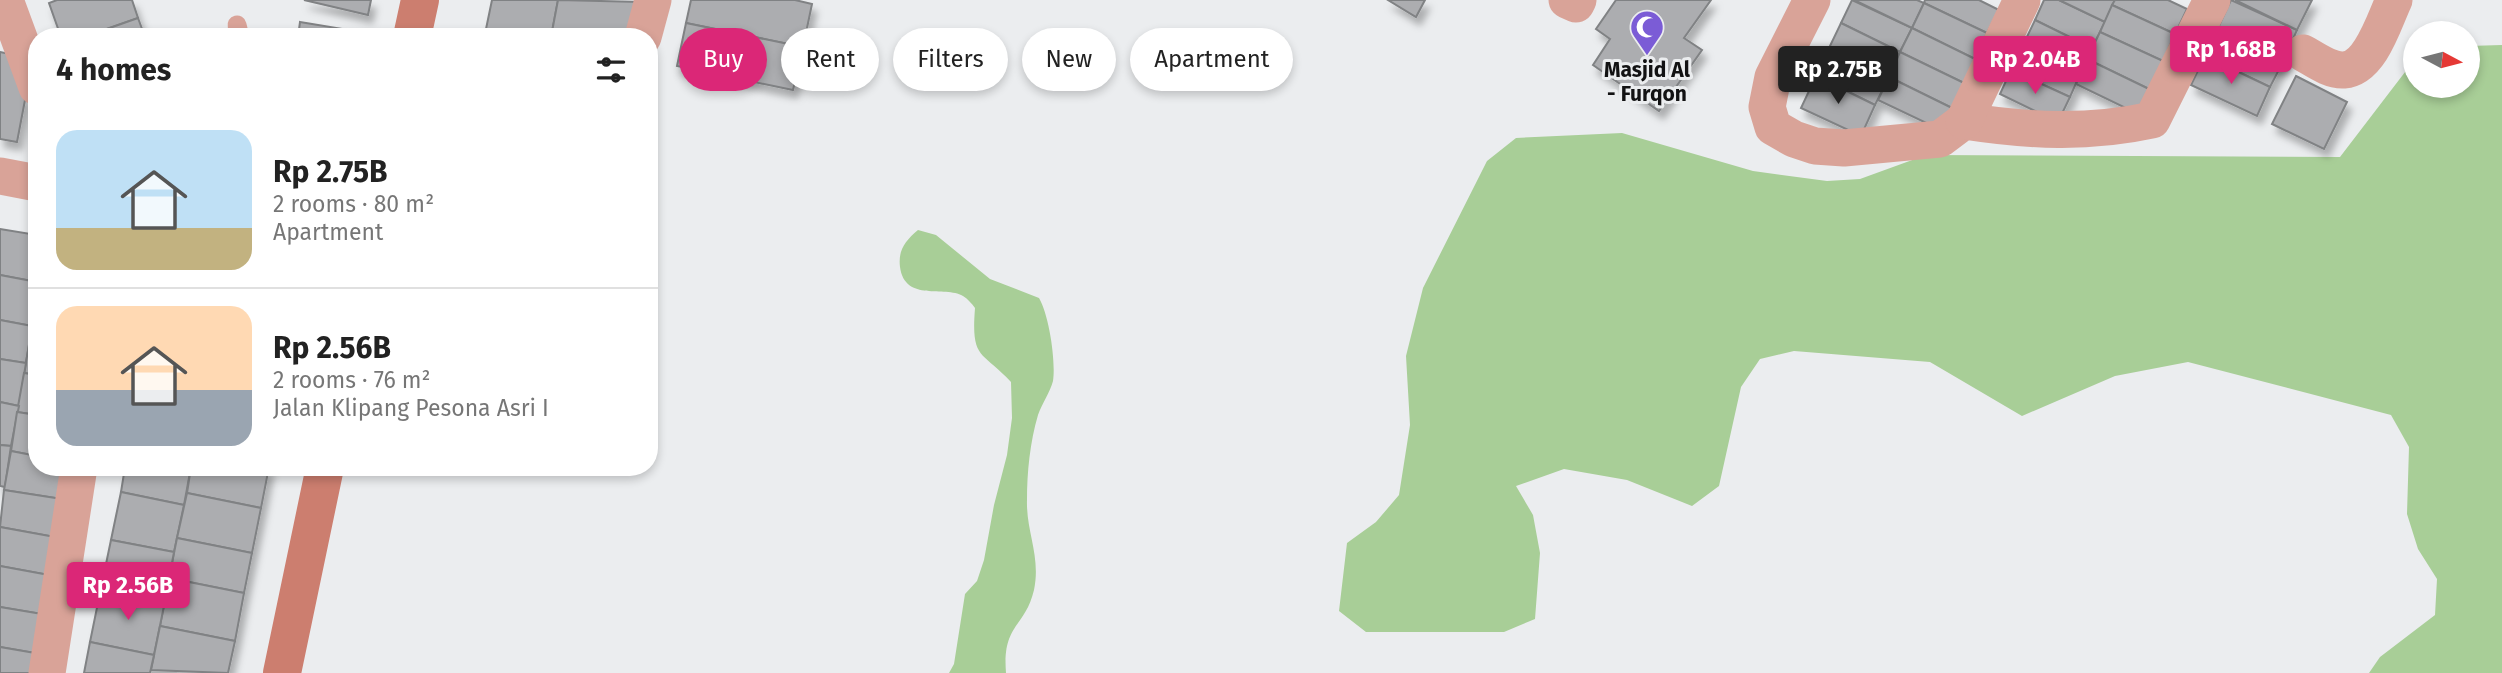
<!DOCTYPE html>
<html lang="en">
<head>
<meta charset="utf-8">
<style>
  body { margin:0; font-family:"Fira Sans",sans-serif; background:#f2f2f2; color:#222; height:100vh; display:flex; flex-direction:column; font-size:26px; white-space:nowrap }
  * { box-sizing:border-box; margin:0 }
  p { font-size:23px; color:#767676 }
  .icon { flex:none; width:38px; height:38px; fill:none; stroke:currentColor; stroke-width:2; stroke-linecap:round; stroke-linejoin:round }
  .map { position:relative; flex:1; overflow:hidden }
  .details { position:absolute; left:28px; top:28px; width:630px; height:448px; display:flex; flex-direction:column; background:#fff; border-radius:28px; box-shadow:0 4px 10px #0003 }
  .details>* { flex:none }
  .banner { position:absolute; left:679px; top:28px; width:665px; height:63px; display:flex; gap:14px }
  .needle { width:46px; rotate:97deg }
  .controls { position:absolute; left:2403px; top:21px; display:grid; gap:14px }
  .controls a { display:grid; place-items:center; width:77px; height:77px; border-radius:50%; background:#fff; box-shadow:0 4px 10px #0003; font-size:35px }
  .price { position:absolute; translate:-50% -60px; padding:0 16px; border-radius:7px; background:#db2777; color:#fff; font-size:23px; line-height:46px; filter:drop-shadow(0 2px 4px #0008) }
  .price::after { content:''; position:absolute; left:50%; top:42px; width:21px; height:16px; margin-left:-10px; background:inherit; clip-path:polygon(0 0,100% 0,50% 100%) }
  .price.on { background:#222; color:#fff }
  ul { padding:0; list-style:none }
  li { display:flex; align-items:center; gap:21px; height:175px; padding:0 28px }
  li+li { border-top:2px solid #e0e0e0 }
  li span { display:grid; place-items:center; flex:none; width:196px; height:140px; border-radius:21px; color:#555 }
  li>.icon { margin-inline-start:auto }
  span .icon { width:84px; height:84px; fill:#fffc; stroke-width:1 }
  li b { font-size:30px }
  h2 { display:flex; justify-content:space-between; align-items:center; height:84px; padding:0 28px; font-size:30px }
  .pill { padding:0 24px; border-radius:32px; background:#fff; box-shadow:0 4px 10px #0003; font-size:24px; line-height:63px }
  .pill.on { background:#db2777; color:#fff }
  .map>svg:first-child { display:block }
  .green { fill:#a8ce97 }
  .building { fill:#acadb0; stroke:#808284; stroke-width:2; filter:url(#shadow) }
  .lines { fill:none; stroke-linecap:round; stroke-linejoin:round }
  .service { stroke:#d9a398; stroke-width:19 }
  .minor { stroke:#d9a398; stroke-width:37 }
  .secondary { stroke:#cc7e6f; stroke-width:38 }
  .labels { text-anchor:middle; stroke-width:6; stroke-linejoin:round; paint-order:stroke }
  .poi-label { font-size:21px; font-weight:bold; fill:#121213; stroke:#ebedef }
</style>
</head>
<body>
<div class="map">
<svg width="2502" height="673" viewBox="0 0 2502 673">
  <defs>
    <filter id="shadow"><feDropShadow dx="4.5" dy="8" stdDeviation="3.5" flood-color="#0004"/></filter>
  </defs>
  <rect width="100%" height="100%" fill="#ebedef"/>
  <g class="green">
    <path d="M 2502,45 L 2502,673 L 2369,673 L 2380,657 L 2435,615 L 2437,579 L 2418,549 L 2407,514 L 2409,447 L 2391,415 L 2188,362 L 2115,376 L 2022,416 L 1930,362 L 1794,351 L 1760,359 L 1741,387 L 1719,486 L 1692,506 L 1627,480 L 1564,469 L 1516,486 L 1533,515 L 1540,553 L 1535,619 L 1504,632 L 1366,632 L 1339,611 L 1347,543 L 1376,522 L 1399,495 L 1410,425 L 1406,356 L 1423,288 L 1487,161 L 1516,138 L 1622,133 L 1753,171 L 1827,181 L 1860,179 L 1926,155 L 2340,157 L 2415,59 L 2415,86 L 2468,86 L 2468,46 Z"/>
    <path d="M 918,230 L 936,235 L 990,279 L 1039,298 C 1049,315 1056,361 1053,381 C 1050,392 1042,404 1038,415 C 1030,442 1027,472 1027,500 C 1026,532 1041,556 1034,590 C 1025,628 1002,624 1006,673 L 949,673 L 954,664 L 965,594 L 977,581 L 984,560 L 994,505 L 1007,455 L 1012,418 L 1011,382 C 981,350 971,360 975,308 C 972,304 968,299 963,296 C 945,285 905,303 900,267 C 898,250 905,241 918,230 Z"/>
  </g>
  <g class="building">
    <path d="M 57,0 L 132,0 L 138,18 L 84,37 L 61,37 L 49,3 Z"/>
    <path d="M 304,0 L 371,0 L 368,15 Z"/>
    <path d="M 492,0 L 558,0 L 551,37 L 527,37 L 486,29 Z"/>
    <path d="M 558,0 L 642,2 L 635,37 L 551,37 Z"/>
    <path d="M 691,0 L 795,0 L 812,4 L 803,47 L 686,23 Z"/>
    <path d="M 1388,0 L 1425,0 L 1416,17 Z"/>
    <path d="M 1616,0 L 1711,0 L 1684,38 L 1702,50 L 1659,111 L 1593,65 L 1610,39 L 1596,29 Z"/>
    <path d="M 1852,0 L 1912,28 L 1900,52 L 1841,23 Z"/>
    <path d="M 1854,0 L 1917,0 L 1924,3 L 1912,28 Z"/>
    <path d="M 1925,0 L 1979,0 L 1999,10 L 1987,33 L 1924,3 Z"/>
    <path d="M 2044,0 L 2059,0 L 2105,22 L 2092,48 L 2035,20 Z"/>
    <path d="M 2059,0 L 2115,0 L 2105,22 Z"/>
    <path d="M 2115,0 L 2168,0 L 2187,9 L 2175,34 L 2112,5 Z"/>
    <path d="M 2231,0 L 2297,30 L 2283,62 L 2217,30 Z"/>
    <path d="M 2235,0 L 2312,0 L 2297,30 Z"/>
    <path d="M 1924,3 L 1987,33 L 1975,59 L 1912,28 Z"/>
    <path d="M 2112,5 L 2175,34 L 2163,61 L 2100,32 Z"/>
    <path d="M 138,18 L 145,37 L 84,37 Z"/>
    <path d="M 2035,20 L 2092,48 L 2081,72 L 2023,45 Z"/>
    <path d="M 300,22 L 367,33 L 367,37 L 298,37 Z"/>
    <path d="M 686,23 L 803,47 L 793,90 L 677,66 Z"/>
    <path d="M 1841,23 L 1900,52 L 1889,77 L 1829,48 Z"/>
    <path d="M 1912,28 L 1975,59 L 1964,83 L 1900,52 Z"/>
    <path d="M 2217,30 L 2283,62 L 2270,87 L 2205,56 Z"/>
    <path d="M 2100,32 L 2163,61 L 2149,89 L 2087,59 Z"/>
    <path d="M 2023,45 L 2081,72 L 2070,97 L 2011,70 Z"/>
    <path d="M 1829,48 L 1889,77 L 1875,105 L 1816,76 Z"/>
    <path d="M 0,52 L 10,54 L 25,100 L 17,142 L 0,139 Z"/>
    <path d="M 1900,52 L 1964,83 L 1952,108 L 1889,77 Z"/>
    <path d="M 2205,56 L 2270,87 L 2257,116 L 2191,85 Z"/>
    <path d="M 2087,59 L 2149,89 L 2138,114 L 2076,84 Z"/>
    <path d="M 2011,70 L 2070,97 L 2058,122 L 2000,94 Z"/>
    <path d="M 1816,76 L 1875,105 L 1861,136 L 1801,108 Z"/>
    <path d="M 2296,76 L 2347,102 L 2324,149 L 2272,124 Z"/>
    <path d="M 1889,77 L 1952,108 L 1941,130 L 1878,100 Z"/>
    <path d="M 0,229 L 37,235 L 37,282 L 0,275 Z"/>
    <path d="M 0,275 L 37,282 L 32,326 L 0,320 Z"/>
    <path d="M 0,320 L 32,326 L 26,363 L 0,359 Z"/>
    <path d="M 31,334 L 37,335 L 37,375 L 24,373 Z"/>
    <path d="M 0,359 L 26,363 L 19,406 L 0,402 Z"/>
    <path d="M 24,373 L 37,375 L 37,415 L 17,412 Z"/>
    <path d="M 0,402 L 19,406 L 11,446 L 0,445 Z"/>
    <path d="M 17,412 L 37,415 L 37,456 L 11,451 Z"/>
    <path d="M 0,445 L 11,446 L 5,487 L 0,486 Z"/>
    <path d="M 11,451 L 37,456 L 37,467 L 67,467 L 62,499 L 4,490 Z"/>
    <path d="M 125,467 L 191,467 L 184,505 L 121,492 Z"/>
    <path d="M 191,467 L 269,467 L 261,508 L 187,493 Z"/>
    <path d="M 4,490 L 62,499 L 55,537 L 0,527 Z"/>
    <path d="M 121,492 L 184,505 L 174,552 L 111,540 Z"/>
    <path d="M 187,493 L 261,508 L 252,553 L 177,538 Z"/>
    <path d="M 0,527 L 55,537 L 49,575 L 0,566 Z"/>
    <path d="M 177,538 L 252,553 L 244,593 L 169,578 Z"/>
    <path d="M 111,540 L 174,552 L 165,601 L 101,588 Z"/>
    <path d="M 0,566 L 49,575 L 42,614 L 0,607 Z"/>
    <path d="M 169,578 L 244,593 L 235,641 L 160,626 Z"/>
    <path d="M 101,588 L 165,601 L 154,655 L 90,642 Z"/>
    <path d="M 0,607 L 42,614 L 35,653 L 0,647 Z"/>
    <path d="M 160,626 L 235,641 L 228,673 L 151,670 Z"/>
    <path d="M 90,642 L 154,655 L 150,673 L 84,673 Z"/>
    <path d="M 0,647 L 35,653 L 32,673 L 0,673 Z"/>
  </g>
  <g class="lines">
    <path class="service" d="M 237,25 L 240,37"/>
    <g class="minor">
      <path d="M 5,0 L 37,87"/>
      <path d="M 1567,0 L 1576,4 L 1578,0"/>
      <path d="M 1812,0 L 1773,77 L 1767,107 L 1773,127 L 1794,139 L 1815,146 L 1844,148 L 1940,139 L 1964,121 C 2029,131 2088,134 2152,120 L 2212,0"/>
      <path d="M 643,37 L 653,0"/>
      <path d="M 2303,53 C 2314,59 2330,71 2344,70 C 2371,68 2384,21 2394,0"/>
      <path d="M 1964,121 L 2022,0"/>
      <path d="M 0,176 L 37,183"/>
      <path d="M 47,673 L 79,467"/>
    </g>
    <g class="secondary">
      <path d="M 412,37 L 420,0"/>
      <path d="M 282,673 L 325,467"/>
    </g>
  </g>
  <defs>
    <g id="mosque-pin" transform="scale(1.75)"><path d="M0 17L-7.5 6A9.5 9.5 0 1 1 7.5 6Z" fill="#7b5cd6" stroke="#ebedef"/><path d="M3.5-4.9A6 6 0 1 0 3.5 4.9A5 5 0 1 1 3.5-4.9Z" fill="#fff"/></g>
  </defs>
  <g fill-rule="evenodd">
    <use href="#mosque-pin" x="1647" y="27"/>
  </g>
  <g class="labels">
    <g class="poi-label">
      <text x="1647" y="77">Masjid Al<tspan x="1647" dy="24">- Furqon</tspan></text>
    </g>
  </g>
</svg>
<div class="controls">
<a><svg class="needle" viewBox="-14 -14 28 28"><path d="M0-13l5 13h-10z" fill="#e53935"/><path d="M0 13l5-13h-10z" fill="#767676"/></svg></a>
</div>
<b class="price" style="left:2231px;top:86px">Rp 1.68B</b>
<b class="price" style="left:2035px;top:96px">Rp 2.04B</b>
<b class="price on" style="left:1838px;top:106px">Rp 2.75B</b>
<b class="price" style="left:128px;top:622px">Rp 2.56B</b>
<div class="banner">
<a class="pill on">Buy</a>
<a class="pill">Rent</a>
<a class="pill">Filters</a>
<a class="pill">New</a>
<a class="pill">Apartment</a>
</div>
<section class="details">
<h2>4 homes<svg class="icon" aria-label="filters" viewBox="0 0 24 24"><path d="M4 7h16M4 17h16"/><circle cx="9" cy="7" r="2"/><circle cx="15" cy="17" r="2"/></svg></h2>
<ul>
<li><span style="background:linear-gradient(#bfe0f5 70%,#c2b280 0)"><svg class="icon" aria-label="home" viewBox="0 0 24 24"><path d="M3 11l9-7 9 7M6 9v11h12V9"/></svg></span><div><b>Rp 2.75B</b><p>2 rooms · 80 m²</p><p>Apartment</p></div></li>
<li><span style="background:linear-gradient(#ffd9b3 60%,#9aa5b1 0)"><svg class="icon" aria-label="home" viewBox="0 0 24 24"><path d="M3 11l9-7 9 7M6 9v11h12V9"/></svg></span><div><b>Rp 2.56B</b><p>2 rooms · 76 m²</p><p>Jalan Klipang Pesona Asri I</p></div></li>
</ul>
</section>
</div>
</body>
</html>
